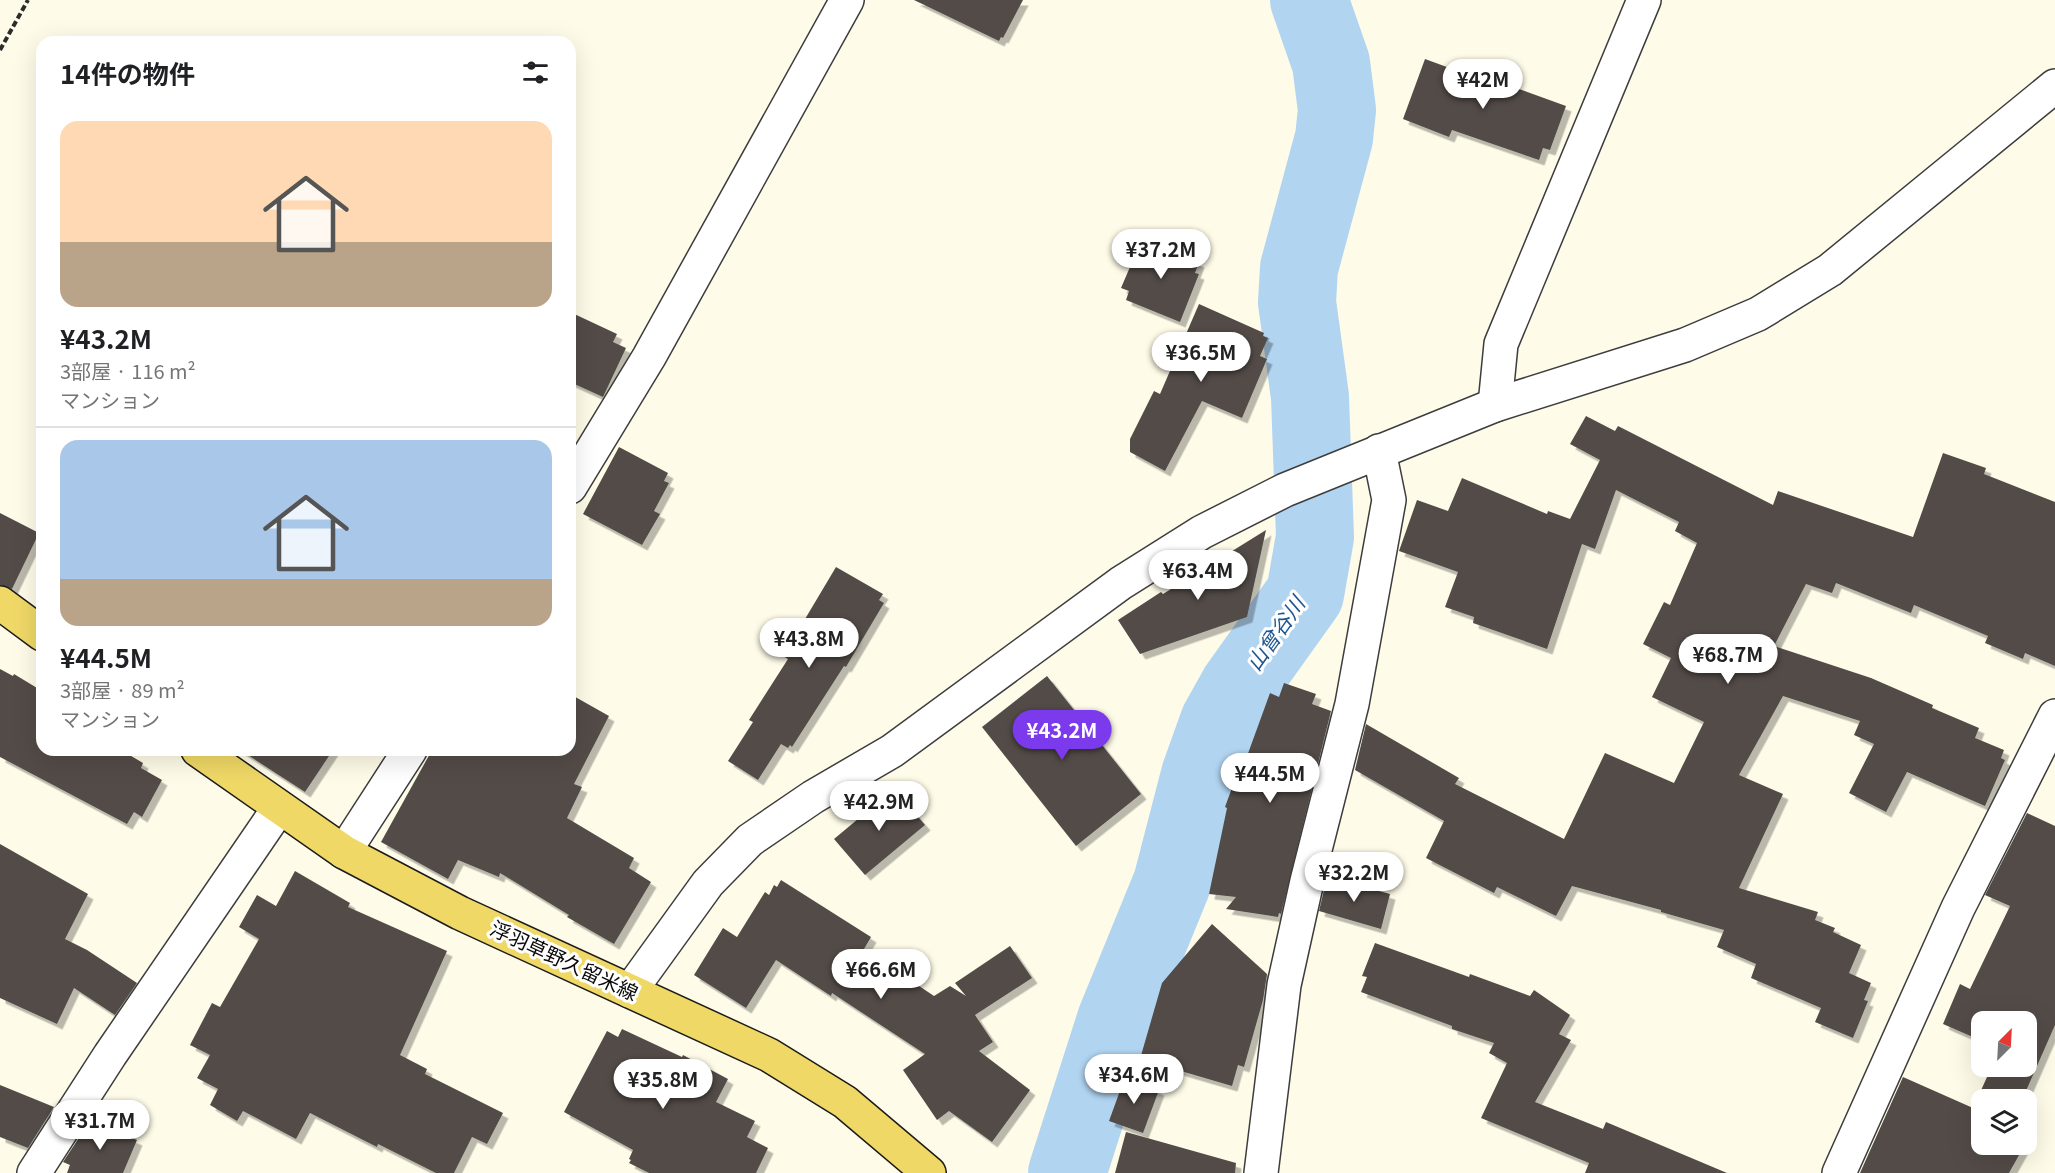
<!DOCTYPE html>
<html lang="ja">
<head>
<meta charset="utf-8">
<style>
  body { margin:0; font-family:Georgia,"Noto Sans JP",serif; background:#f6f6f6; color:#202124; height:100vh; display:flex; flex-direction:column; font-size:22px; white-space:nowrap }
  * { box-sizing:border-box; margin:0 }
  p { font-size:20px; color:#757577 }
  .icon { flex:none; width:33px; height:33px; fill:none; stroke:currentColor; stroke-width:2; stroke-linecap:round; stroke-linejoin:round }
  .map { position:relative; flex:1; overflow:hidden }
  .drawer { position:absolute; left:36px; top:36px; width:540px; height:720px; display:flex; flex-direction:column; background:#fff; border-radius:18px; box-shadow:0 6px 24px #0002 }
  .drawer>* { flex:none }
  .needle { width:39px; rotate:24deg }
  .controls { position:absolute; left:1971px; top:1011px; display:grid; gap:12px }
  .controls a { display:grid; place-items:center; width:66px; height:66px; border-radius:12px; background:#fff; box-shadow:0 6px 24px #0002; font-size:30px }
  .price { position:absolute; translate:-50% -51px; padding:0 14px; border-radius:21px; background:#fff; color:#222; font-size:20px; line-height:39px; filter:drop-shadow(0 2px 3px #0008) }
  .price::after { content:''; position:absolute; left:50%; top:36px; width:18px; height:14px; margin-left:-9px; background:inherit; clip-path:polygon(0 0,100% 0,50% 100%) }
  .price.selected { background:#7c3aed; color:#fff }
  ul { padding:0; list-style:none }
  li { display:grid; align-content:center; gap:12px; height:318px; padding:0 24px }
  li+li { border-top:2px solid #e0e0e0 }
  li span { display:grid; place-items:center; height:186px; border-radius:18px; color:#555 }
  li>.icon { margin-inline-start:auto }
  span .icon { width:108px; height:108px; fill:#fffc; stroke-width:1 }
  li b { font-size:26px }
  h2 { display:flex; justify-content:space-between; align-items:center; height:72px; padding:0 24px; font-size:26px }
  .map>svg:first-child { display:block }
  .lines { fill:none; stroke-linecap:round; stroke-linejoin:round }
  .river { stroke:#b1d4f1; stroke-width:78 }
  .building { fill:#524c47; filter:url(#shadow) }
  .minor-casing { stroke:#3d3d3d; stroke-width:36 }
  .major-casing { stroke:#1b1b1b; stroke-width:36 }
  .path { stroke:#2c2c2c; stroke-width:4; stroke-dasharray:6 3; stroke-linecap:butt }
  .minor { stroke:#fff; stroke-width:33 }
  .major { stroke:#efd866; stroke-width:33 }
  .labels { text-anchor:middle; stroke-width:6; stroke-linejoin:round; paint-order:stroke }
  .street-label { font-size:20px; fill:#0a0a0a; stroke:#fff }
  .water-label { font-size:21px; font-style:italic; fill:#1d5692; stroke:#fff }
</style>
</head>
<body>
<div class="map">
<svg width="2055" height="1173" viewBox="0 0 2055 1173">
  <defs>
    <filter id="shadow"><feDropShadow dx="5.5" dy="5.5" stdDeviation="0" flood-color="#0004"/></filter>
  </defs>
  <rect width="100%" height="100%" fill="#fefbe8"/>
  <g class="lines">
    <path class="river" d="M 1067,1173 L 1116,1020 L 1172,883 L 1200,775 L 1219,722 L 1238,688 L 1305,594 L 1315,537 L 1310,397 L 1297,302 L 1299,268 L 1334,138 L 1337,110 L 1331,63 L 1309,0"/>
  </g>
  <g class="building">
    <path d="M 914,0 L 1023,0 L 1003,38 L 1001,37 L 999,41 Z"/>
    <path d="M 1425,59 L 1485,81 L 1486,77 L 1566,106 L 1550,150 L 1543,148 L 1539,160 L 1452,130 L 1449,137 L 1403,119 Z"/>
    <path d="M 1142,239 L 1199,262 L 1195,273 L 1199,274 L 1180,322 L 1126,300 L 1129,291 L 1121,288 Z"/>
    <path d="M 1199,304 L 1264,333 L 1263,336 L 1268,338 L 1260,356 L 1267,359 L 1242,418 L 1202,401 L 1165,471 L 1130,452 L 1130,439 L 1154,391 L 1160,394 Z"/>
    <path d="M 570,312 L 617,334 L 613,342 L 626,348 L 603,397 L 570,382 Z"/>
    <path d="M 1586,416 L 1615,431 L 1618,426 L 1773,505 L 1778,491 L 1913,537 L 1943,453 L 1986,468 L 1984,474 L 2055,502 L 2055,666 L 2025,653 L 2023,659 L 1985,643 L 1988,636 L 1914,605 L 1911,613 L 1836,583 L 1832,593 L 1806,584 L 1774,646 L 1871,678 L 1933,705 L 1932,708 L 1979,728 L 1975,738 L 2004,750 L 2001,758 L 2005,760 L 1985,806 L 1907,772 L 1886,812 L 1849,793 L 1874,744 L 1854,735 L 1860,721 L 1783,696 L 1739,775 L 1783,794 L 1739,888 L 1818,912 L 1815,920 L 1835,928 L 1833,932 L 1861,945 L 1849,973 L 1871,983 L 1864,1000 L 1868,1001 L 1853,1038 L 1815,1022 L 1821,1008 L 1751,978 L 1756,964 L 1717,947 L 1724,930 L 1661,912 L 1661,910 L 1572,886 L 1556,916 L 1497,887 L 1494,893 L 1426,858 L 1444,821 L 1355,770 L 1366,724 L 1459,778 L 1455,784 L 1564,839 L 1605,753 L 1674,783 L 1704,722 L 1652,697 L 1671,658 L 1643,644 L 1664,602 L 1670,605 L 1697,543 L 1675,531 L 1679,522 L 1616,490 L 1595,549 L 1582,544 L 1547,649 L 1473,623 L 1474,617 L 1445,607 L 1458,572 L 1399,551 L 1417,500 L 1448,511 L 1462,478 L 1547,514 L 1548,511 L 1570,519 L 1600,460 L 1570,444 Z"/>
    <path d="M 619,447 L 668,473 L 664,481 L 669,483 L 654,511 L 660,514 L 642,545 L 583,514 Z"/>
    <path d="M 0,513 L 39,533 L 12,589 L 0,585 Z"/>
    <path d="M 1266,530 L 1247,617 L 1140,654 L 1118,620 L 1161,592 L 1163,594 Z"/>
    <path d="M 836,567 L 883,594 L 879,600 L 884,603 L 846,667 L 844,666 L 792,747 L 790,745 L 788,748 L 781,744 L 758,780 L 728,761 L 753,722 L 749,720 L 788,659 L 783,656 Z"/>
    <path d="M 0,669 L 13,676 L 14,674 L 42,691 L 42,750 L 121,750 L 143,763 L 141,768 L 162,780 L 142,817 L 134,812 L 127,824 L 0,757 Z"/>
    <path d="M 1047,676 L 1141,794 L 1076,846 L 982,727 Z"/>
    <path d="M 1284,683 L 1316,694 L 1312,704 L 1331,711 L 1281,914 L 1279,913 L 1278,917 L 1226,909 L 1236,897 L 1209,894 L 1227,808 L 1225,807 L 1243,758 L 1246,759 L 1270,693 L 1279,697 Z"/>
    <path d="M 570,694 L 609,716 L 574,784 L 582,787 L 567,818 L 634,858 L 629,868 L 651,882 L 614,944 L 567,917 L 569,915 L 500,873 L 499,877 L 458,860 L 448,879 L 381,842 L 432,750 L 570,750 Z"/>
    <path d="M 240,750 L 333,750 L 305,792 Z"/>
    <path d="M 894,789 L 925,825 L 865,875 L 834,839 Z"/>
    <path d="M 2027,813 L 2055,826 L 2055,1025 L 2022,1100 L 1982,1100 L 1982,1144 L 2017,1144 L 2023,1148 L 2009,1173 L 1860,1173 L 1903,1077 L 1973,1108 L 1992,1066 L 2026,1066 L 2026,1022 L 1982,1022 L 1982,1041 L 1943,1024 L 1960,984 L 1970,989 L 2010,906 L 1985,895 Z"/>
    <path d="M 0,844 L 88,894 L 65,939 L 87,950 L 137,983 L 115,1015 L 74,988 L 57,1024 L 0,998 Z"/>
    <path d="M 295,871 L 350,903 L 348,907 L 447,951 L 400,1055 L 427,1069 L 425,1074 L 503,1113 L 487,1144 L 472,1137 L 454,1173 L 436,1173 L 378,1144 L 377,1147 L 310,1113 L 296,1139 L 243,1111 L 237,1121 L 210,1105 L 218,1089 L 197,1078 L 210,1055 L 190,1045 L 212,1003 L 220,1007 L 259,939 L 239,927 L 257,895 L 276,906 Z"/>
    <path d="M 1327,877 L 1390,894 L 1381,929 L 1319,911 Z"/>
    <path d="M 781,880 L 871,937 L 864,949 L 934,996 L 950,986 L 966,996 L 955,983 L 1010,946 L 1032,978 L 975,1015 L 993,1042 L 979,1051 L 1030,1090 L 992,1142 L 949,1111 L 937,1120 L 903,1070 L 925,1054 L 832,993 L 831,996 L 776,960 L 746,1008 L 694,975 L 723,928 L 737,937 L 765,892 L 769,895 L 774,885 L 777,887 Z"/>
    <path d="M 1212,924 L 1267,974 L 1263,1000 L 1244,1067 L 1238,1065 L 1232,1086 L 1140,1059 L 1162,983 Z"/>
    <path d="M 1375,943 L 1469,977 L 1470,974 L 1530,996 L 1534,990 L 1570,1015 L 1559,1034 L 1571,1040 L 1535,1102 L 1603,1129 L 1606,1122 L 1727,1173 L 1585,1173 L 1589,1163 L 1481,1118 L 1507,1063 L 1489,1053 L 1494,1043 L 1452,1029 L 1452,1026 L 1361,992 L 1367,977 L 1362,976 Z"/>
    <path d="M 622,1029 L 682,1057 L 683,1055 L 728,1079 L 716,1102 L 755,1121 L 747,1137 L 768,1148 L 756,1173 L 649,1173 L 629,1163 L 631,1160 L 629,1159 L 633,1150 L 564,1112 L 607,1031 L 618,1037 Z"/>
    <path d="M 1125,1077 L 1159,1090 L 1143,1133 L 1109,1121 Z"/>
    <path d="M 0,1085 L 54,1107 L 28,1148 L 0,1137 Z"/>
    <path d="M 90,1121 L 137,1140 L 123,1173 L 67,1173 L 70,1165 L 63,1162 Z"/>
    <path d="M 1126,1132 L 1236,1163 L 1235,1173 L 1115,1173 Z"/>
  </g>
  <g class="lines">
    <g class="minor-casing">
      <g id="minor">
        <path d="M 1495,405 L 1501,344 L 1644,0"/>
        <path d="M 570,487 L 649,357 L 847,0"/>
        <path d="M 344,852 L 410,750"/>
        <path d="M 630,991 L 708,883 L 750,840 L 813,797 L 892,751 L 1121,583 L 1202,532 L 1285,490 L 1495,405 L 1685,345 L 1758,314 L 1830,270 L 2055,86"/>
        <path d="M 34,1173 L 110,1055 L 279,808"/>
        <path d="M 1261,1173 L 1284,985 L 1307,881 L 1352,704 L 1389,500 L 1379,451"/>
        <path d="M 1839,1173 L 1958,908 L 2055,716"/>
      </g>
    </g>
    <g class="major-casing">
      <g id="major">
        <path d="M 0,603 L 42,634"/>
        <path d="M 198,750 L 344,852 L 460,913 L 769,1055 L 845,1102 L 929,1173"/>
      </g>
    </g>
    <path class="path" d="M 0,50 L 28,0"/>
    <use href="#minor" class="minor"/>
    <use href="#major" class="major"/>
  </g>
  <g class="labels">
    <g class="street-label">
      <text transform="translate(564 961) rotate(25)" y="7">浮羽草野久留米線</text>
    </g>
    <g class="water-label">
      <text transform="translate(1276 634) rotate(-55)" y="7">山曾谷川</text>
    </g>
  </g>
</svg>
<div class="controls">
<a><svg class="needle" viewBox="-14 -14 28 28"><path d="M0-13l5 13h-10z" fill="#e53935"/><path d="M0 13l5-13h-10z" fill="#757577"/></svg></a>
<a><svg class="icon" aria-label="layers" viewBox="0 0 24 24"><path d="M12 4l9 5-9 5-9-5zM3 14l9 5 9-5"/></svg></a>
</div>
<b class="price" style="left:1483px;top:110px">¥42M</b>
<b class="price" style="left:1161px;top:280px">¥37.2M</b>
<b class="price" style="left:1201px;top:383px">¥36.5M</b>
<b class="price" style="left:1198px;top:601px">¥63.4M</b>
<b class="price" style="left:809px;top:669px">¥43.8M</b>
<b class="price" style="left:1728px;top:685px">¥68.7M</b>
<b class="price selected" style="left:1062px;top:761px">¥43.2M</b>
<b class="price" style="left:1270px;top:804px">¥44.5M</b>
<b class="price" style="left:879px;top:832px">¥42.9M</b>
<b class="price" style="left:1354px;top:903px">¥32.2M</b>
<b class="price" style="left:881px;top:1000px">¥66.6M</b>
<b class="price" style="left:1134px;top:1105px">¥34.6M</b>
<b class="price" style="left:663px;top:1110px">¥35.8M</b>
<b class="price" style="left:100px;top:1151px">¥31.7M</b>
<section class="drawer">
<h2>14件の物件<svg class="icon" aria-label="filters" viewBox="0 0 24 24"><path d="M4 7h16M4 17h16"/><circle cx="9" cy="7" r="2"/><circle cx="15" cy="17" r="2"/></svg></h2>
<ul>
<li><span style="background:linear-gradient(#ffd9b3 65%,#b9a48a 0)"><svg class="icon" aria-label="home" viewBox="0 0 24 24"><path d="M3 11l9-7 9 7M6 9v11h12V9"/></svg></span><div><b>¥43.2M</b><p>3部屋 · 116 m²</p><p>マンション</p></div></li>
<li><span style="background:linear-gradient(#a9c7e8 75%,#b9a48a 0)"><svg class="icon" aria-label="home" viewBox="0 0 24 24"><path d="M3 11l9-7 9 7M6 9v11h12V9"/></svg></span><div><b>¥44.5M</b><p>3部屋 · 89 m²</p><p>マンション</p></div></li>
</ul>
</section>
</div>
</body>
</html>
